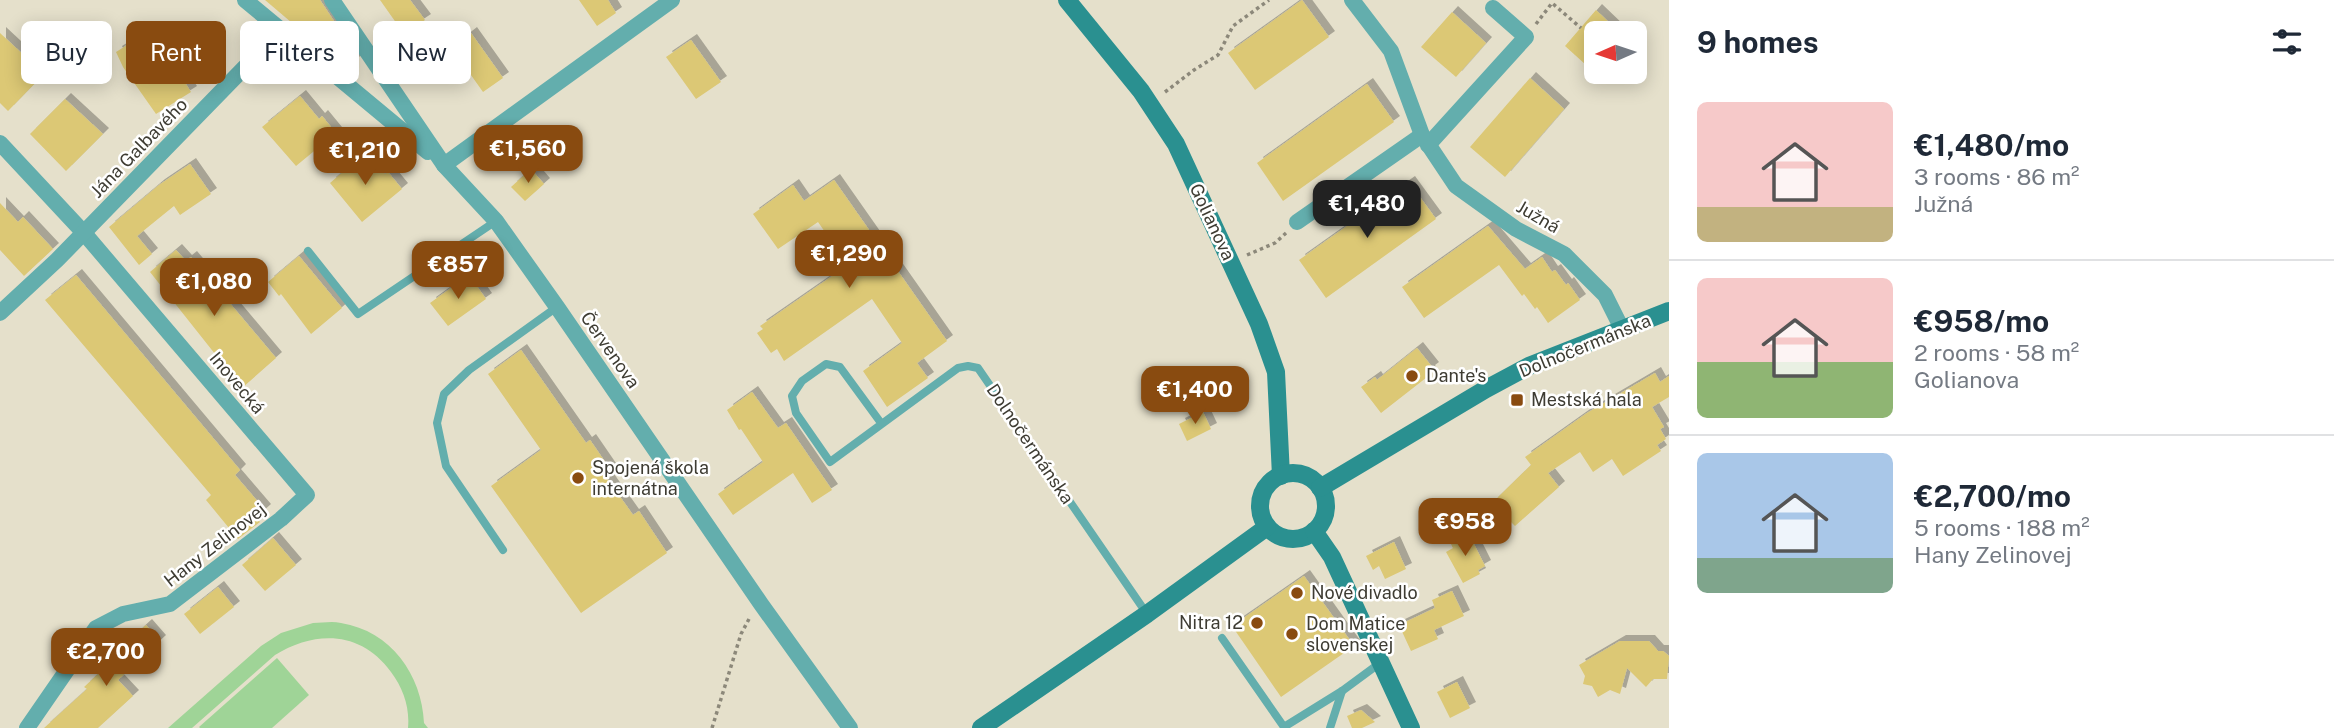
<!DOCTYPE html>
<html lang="en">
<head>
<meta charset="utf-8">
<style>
  body { margin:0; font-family:"Public Sans",sans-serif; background:#f6f6f7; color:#1f2937; height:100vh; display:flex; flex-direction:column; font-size:26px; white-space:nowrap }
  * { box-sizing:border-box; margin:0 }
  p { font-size:23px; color:#747a83 }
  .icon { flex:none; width:38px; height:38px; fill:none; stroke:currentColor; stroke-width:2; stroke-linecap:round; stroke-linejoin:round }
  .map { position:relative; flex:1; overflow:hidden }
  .panel { display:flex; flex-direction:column; background:#fff; width:665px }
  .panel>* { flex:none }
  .banner { position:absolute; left:21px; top:21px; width:665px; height:63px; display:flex; gap:14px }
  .needle { width:46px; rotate:267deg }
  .tools { position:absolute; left:1584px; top:21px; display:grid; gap:14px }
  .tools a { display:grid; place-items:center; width:63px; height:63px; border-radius:10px; background:#fff; box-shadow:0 4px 18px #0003; font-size:35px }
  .price { position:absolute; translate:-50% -60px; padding:0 16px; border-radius:14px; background:#894b10; color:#fff; font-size:23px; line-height:46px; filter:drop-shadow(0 2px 4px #0008) }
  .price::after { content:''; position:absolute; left:50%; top:42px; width:21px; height:16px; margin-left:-10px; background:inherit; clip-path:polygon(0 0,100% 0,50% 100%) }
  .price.current { background:#222; color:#fff }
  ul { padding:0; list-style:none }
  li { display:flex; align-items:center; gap:21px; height:175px; padding:0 28px }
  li+li { border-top:2px solid #e0e1e3 }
  li span { display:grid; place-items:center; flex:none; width:196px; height:140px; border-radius:10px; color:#555 }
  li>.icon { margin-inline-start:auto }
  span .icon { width:84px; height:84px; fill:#fffc; stroke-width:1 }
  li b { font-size:30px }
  h2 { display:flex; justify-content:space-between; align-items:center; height:84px; padding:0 28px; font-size:30px }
  .tag { padding:0 24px; border-radius:10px; background:#fff; box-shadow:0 4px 18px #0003; font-size:24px; line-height:63px }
  .tag.current { background:#894b10; color:#fff }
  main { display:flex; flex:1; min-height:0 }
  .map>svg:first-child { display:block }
  .green { fill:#9fd497 }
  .building { fill:#dcc875; filter:url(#shadow) }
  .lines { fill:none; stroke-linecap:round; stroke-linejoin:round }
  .path { stroke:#8c887a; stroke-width:3.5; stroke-dasharray:3.5 3.5; stroke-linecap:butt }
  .lane { stroke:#63aead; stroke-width:8 }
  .street { stroke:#63aead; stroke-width:16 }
  .secondary { stroke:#2a9090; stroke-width:18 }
  .poi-dot { fill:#894b10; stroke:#fff; stroke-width:2.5 }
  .labels { text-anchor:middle; stroke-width:5; stroke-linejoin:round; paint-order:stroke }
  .street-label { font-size:18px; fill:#3e3c33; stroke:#fff }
  .poi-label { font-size:18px; fill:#3e3c33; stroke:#fff; text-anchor:start }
</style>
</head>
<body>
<main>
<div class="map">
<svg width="1669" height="728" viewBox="0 0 1669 728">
  <defs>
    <filter id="shadow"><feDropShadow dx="6" dy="-6" stdDeviation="0" flood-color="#0004"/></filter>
  </defs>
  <rect width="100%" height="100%" fill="#e5e0cb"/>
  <g class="green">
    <path d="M 313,623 C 322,623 332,621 341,623 C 391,631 422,675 424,723 L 428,728 L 408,728 C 410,707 403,688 391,672 C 361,631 316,630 275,655 L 192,728 L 168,728 L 261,646 L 281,633 Z"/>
    <path d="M 277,658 L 309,695 L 272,728 L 200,728 L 199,727 Z"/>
  </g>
  <g class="building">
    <path d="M 265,0 L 320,0 L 359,59 L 345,68 Z"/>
    <path d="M 380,0 L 410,0 L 425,20 L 404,34 Z"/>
    <path d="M 579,0 L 608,0 L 616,13 L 597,26 Z"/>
    <path d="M 1302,0 L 1329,37 L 1255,90 L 1228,53 Z"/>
    <path d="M 1596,10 L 1620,33 L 1596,33 L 1596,74 L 1565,46 Z"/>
    <path d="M 1452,12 L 1486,43 L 1456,77 L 1421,47 Z"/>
    <path d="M 151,30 L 191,92 L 156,114 L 123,67 L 116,52 Z"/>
    <path d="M 0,33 L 44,74 L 8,111 L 0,103 Z"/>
    <path d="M 471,33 L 503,78 L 483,92 L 461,61 L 452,67 L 443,55 Z"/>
    <path d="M 691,40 L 721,82 L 696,99 L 666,57 Z"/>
    <path d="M 1530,78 L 1564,109 L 1505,177 L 1470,147 Z"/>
    <path d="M 1367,84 L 1394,122 L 1283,201 L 1257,163 Z"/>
    <path d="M 300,96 L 319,119 L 322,116 L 336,133 L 296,166 L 262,127 Z"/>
    <path d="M 65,99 L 103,134 L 66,171 L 30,134 Z"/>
    <path d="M 366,152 L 385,174 L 388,172 L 402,189 L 362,222 L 330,183 Z"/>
    <path d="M 190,164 L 211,194 L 180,215 L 174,206 L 137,236 L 152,254 L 139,265 L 109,227 L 159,185 Z"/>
    <path d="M 531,169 L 544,184 L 525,201 L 511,187 Z"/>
    <path d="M 834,180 L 947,341 L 917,363 L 928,378 L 887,407 L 863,371 L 902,343 L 872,299 L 784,361 L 777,349 L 771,353 L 757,333 L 763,329 L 760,326 L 848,265 L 818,222 L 778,249 L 753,214 L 793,185 L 804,201 Z"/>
    <path d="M 1409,182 L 1436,219 L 1326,298 L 1299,260 Z"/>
    <path d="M 0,203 L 18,222 L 23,217 L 53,249 L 24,276 L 0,250 Z"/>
    <path d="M 1488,226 L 1525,269 L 1542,257 L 1552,272 L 1555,270 L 1566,285 L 1568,283 L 1580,300 L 1548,323 L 1537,307 L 1535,309 L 1524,294 L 1522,296 L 1499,265 L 1424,318 L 1402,287 Z"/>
    <path d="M 176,250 L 186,261 L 191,257 L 276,358 L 242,388 L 150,272 Z"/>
    <path d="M 299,256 L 342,308 L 311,334 L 281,294 L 279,296 L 268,282 Z"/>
    <path d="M 76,275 L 240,470 L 235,475 L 265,510 L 256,518 L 260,522 L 238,539 L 206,500 L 211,495 L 45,300 Z"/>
    <path d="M 469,275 L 486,299 L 448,326 L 430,303 Z"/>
    <path d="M 1417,348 L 1433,368 L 1429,371 L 1431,374 L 1381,413 L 1361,387 L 1375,377 L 1377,380 Z"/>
    <path d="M 521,350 L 586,443 L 590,440 L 612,472 L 606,477 L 633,515 L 639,511 L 667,553 L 581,613 L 491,486 L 541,450 L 488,374 Z"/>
    <path d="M 1655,373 L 1660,382 L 1669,376 L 1669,397 L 1652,407 L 1664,427 L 1660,429 L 1666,439 L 1657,445 L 1661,451 L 1623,476 L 1612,459 L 1593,472 L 1580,452 L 1548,473 L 1559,487 L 1515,526 L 1492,503 L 1531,465 L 1525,457 L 1587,413 Z"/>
    <path d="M 752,392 L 778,428 L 786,423 L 832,490 L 812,503 L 793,473 L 733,515 L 718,494 L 763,462 L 741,429 L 739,430 L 727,410 Z"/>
    <path d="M 1203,412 L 1211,429 L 1187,441 L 1179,424 Z"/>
    <path d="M 1468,532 L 1485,566 L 1478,570 L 1480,574 L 1463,583 L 1446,552 L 1453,548 L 1450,542 Z"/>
    <path d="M 273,538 L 296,565 L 265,591 L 242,565 Z"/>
    <path d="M 1394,542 L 1406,569 L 1385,579 L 1379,566 L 1373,570 L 1366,556 Z"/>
    <path d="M 1304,576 L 1354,646 L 1281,697 L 1232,626 Z"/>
    <path d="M 218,587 L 234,607 L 200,634 L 184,614 Z"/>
    <path d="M 1452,591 L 1464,616 L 1434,630 L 1438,639 L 1411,651 L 1399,625 L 1435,608 L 1432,600 Z"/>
    <path d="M 146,625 L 160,641 L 118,680 L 133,696 L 98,728 L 44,728 L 87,689 L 84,687 L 126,648 L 123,646 Z"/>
    <path d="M 1620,641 L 1649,641 L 1658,651 L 1663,651 L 1669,656 L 1667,679 L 1653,679 L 1646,687 L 1627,668 L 1620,694 L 1610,690 L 1598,697 L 1592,686 L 1583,684 L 1585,676 L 1579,665 Z"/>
    <path d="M 1457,682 L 1470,708 L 1450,718 L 1437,692 Z"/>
    <path d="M 1361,710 L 1375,722 L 1362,728 L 1352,728 L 1347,716 Z"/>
  </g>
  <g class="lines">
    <g class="path">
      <path d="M 1536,24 L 1552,3 L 1581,28"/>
      <path d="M 1165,92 L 1194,70 L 1218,55 L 1233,26 L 1269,0"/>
      <path d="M 1247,255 L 1275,243 L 1286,233"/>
      <path d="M 712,728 L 741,634 L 749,619"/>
    </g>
    <g class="lane">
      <path d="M 308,251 L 358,314 L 496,221"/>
      <path d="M 881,423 L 840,367 L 826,364 L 802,381 L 792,396 L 796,413 L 830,462 L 958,368 L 968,366 L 978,368 L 1147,614"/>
      <path d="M 503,550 L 446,466 L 437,423 L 444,394 L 469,370 L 557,307"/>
      <path d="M 1222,638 L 1284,727 L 1342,691 L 1380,663"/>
      <path d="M 1330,728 L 1342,691"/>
    </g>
    <g class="street">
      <path d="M 245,0 L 428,152"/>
      <path d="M 332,0 L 444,165 L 496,221 L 557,307 L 761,604 L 850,728"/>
      <path d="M 1352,0 L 1391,51 L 1422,135 L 1456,186 L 1516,229 L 1564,254 L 1605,295 L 1622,329"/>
      <path d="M 0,143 L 84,233 L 307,495 L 281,519 L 170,604 L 123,614 L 96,628 L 27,728"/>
      <path d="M 1428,145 L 1526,37 L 1493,8"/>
      <path d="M 444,165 L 672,0"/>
      <path d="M 1297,222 L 1422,135"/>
      <path d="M 0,313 L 57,260 L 281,30"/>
    </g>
    <g class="secondary">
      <path d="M 1067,0 L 1141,91 L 1176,144 L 1259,324 L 1276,372 L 1281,476"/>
      <circle cx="1293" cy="506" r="33"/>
      <path d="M 1320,488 L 1486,389 L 1529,366 L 1669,311"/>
      <path d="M 1314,531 L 1332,557 L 1411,728"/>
      <path d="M 981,728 L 1147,614 L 1267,527"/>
    </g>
  </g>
  <g class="poi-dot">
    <circle cx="1412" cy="376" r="7"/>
    <rect x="1510" y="393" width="14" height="14" rx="3.5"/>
    <circle cx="578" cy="478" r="7"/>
    <circle cx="1297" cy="593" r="7"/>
    <circle cx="1257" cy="623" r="7"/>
    <circle cx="1292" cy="634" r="7"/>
  </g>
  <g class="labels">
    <g class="street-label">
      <text transform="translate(139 148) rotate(-46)" y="6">Jána Galbavého</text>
      <text transform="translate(1538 217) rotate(30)" y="6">Južná</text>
      <text transform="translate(1212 222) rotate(65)" y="6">Golianova</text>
      <text transform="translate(1585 346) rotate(-22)" y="6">Dolnočermánska</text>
      <text transform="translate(610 350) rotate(55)" y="6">Červenova</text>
      <text transform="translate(237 383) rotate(50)" y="6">Inovecká</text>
      <text transform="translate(1030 444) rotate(56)" y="6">Dolnočermánska</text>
      <text transform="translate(215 545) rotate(-38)" y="6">Hany Zelinovej</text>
    </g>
    <g class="poi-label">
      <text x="1426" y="382">Dante's</text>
      <text x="1531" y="406">Mestská hala</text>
      <text x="592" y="474">Spojená škola<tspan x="592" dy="21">internátna</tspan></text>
      <text x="1311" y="599">Nové divadlo</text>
      <text x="1243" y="629" text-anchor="end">Nitra 12</text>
      <text x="1306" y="630">Dom Matice<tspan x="1306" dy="21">slovenskej</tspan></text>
    </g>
  </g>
</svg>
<div class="tools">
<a><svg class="needle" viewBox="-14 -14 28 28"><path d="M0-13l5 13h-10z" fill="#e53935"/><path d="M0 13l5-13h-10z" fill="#747a83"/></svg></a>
</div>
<b class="price" style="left:528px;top:185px">€1,560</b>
<b class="price" style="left:365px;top:187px">€1,210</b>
<b class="price current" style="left:1367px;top:240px">€1,480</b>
<b class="price" style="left:849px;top:290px">€1,290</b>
<b class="price" style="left:458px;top:301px">€857</b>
<b class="price" style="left:214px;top:318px">€1,080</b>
<b class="price" style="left:1195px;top:426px">€1,400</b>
<b class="price" style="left:1465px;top:558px">€958</b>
<b class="price" style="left:106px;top:688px">€2,700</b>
<div class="banner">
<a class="tag">Buy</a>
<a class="tag current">Rent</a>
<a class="tag">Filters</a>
<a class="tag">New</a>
</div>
</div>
<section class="panel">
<h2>9 homes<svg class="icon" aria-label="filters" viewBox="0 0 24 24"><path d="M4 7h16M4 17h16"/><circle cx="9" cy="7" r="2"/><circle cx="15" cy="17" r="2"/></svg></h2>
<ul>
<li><span style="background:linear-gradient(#f6c9c9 75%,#c2b280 0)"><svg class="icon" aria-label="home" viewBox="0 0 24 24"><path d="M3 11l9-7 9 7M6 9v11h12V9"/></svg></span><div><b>€1,480/mo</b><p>3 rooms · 86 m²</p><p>Južná</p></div></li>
<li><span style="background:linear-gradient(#f6c9c9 60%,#8fb573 0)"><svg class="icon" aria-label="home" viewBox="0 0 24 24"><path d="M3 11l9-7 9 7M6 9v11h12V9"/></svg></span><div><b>€958/mo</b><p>2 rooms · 58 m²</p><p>Golianova</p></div></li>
<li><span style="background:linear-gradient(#a9c7e8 75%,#7fa58c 0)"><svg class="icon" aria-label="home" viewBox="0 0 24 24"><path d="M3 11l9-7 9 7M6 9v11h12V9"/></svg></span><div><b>€2,700/mo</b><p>5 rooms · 188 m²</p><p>Hany Zelinovej</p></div></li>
</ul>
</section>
</main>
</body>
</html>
